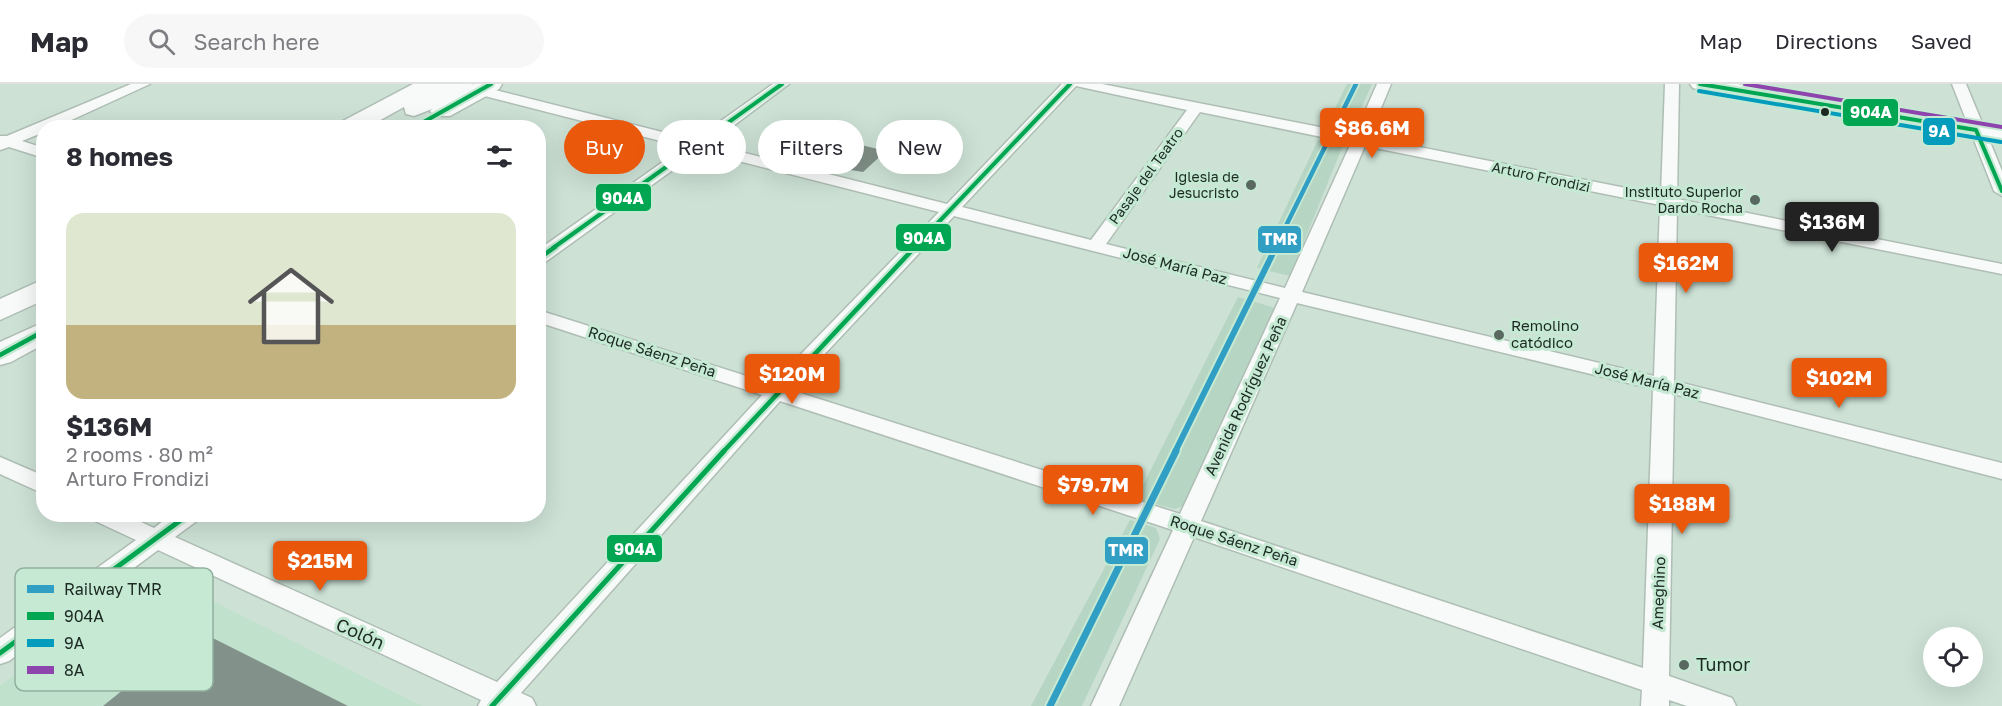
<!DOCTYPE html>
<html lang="en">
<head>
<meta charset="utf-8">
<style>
  body { margin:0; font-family:"Golos Text",sans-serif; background:#f7f7f7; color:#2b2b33; height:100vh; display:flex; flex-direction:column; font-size:22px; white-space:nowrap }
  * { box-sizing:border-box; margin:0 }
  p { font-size:20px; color:#7c7c81 }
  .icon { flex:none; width:33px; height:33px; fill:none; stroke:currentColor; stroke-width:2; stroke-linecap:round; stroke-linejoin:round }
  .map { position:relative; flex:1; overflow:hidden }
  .drawer { position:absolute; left:36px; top:36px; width:510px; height:402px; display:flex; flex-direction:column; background:#fff; border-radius:24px; box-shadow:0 6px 24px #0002 }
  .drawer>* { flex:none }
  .banner { position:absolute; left:564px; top:36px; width:570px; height:54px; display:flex; gap:12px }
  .controls { position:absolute; left:1923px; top:543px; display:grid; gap:12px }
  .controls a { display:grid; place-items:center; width:60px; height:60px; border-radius:50%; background:#fff; box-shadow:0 6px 24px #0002; font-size:30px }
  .price { position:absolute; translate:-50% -51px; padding:0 14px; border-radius:6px; background:#ea580c; color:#fff; font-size:20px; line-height:39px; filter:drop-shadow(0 2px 3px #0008) }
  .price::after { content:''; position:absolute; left:50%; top:36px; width:18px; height:14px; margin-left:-9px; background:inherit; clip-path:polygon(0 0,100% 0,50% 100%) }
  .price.selected { background:#222; color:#fff }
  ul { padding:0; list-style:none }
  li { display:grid; align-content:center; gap:12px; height:318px; padding:0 30px }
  li span { display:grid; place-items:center; height:186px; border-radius:18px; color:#555 }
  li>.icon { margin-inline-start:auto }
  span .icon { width:108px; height:108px; fill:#fffc; stroke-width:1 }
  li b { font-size:26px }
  h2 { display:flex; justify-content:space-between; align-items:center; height:72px; padding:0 30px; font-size:26px }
  .tag { padding:0 21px; border-radius:27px; background:#fff; box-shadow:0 6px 24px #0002; font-size:21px; line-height:54px }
  .tag.selected { background:#ea580c; color:#fff }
  header { display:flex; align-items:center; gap:36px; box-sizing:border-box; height:84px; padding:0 30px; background:#fff; border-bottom:2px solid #e1e1e2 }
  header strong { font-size:28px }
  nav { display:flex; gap:33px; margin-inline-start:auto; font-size:21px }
  .search { width:420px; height:54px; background:#f7f7f7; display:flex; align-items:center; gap:15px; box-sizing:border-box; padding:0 21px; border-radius:33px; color:#7c7c81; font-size:22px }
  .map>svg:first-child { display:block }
  .built { fill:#c0e2cd }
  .green { fill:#b6d5c2 }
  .building { fill:#829189 }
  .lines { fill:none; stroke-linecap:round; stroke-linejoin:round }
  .street-casing { stroke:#afbeb5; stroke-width:3 }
  .secondary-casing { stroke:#afbeb5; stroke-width:3 }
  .primary-casing { stroke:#afbeb5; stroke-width:3 }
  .street { fill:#f8faf9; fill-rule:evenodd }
  .secondary { fill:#f8faf9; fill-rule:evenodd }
  .primary { fill:#f8faf9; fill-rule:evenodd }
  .bus-1-far2-casing { stroke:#c5e9d3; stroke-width:8 }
  .bus-1-far1-casing { stroke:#c5e9d3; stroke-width:9 }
  .bus-1-casing { stroke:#c5e9d3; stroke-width:10 }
  .bus-2-casing { stroke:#c5e9d3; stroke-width:8 }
  .bus-3-casing { stroke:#c5e9d3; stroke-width:8 }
  .bus-1-far2 { stroke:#00a651; stroke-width:4 }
  .bus-1-far1 { stroke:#00a651; stroke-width:4.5 }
  .bus-1 { stroke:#00a651; stroke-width:5 }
  .bus-2 { stroke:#039cbd; stroke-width:4 }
  .bus-3 { stroke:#8e44ad; stroke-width:4 }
  .rail-1-far2-casing { stroke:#c5e9d3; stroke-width:8 }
  .rail-1-far1-casing { stroke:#c5e9d3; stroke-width:10 }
  .rail-1-casing { stroke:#c5e9d3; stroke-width:11 }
  .rail-1-far2 { stroke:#319ec4; stroke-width:4.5 }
  .rail-1-far1 { stroke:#319ec4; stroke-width:6 }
  .rail-1 { stroke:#319ec4; stroke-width:7 }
  .bus-dot { fill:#1b2921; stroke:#c5e9d3; stroke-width:2 }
  .poi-dot { fill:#596960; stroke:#c5e9d3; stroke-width:2 }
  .labels { text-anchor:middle; stroke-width:6; stroke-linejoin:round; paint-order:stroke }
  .far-street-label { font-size:14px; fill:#1b2921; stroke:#c5e9d3 }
  .far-poi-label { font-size:14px; fill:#1b2921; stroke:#c5e9d3; text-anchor:end }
  .street-label { font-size:15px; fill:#1b2921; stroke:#c5e9d3 }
  .poi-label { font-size:15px; fill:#1b2921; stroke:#c5e9d3; text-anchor:start }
  .near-street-label { font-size:18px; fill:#1b2921; stroke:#c5e9d3 }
  .near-poi-label { font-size:18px; fill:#1b2921; stroke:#c5e9d3; text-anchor:start }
  .key { fill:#c5e9d3; stroke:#92af9e; stroke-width:1.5 }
  .key-label { font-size:16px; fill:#1b2921 }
  .line-badge { stroke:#c5e9d3; stroke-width:2 }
  .badge-label { font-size:16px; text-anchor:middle; font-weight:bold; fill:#fff }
</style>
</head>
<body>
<header>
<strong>Map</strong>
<div class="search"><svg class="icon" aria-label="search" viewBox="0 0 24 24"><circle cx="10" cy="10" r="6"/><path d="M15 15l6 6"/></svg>Search here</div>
<nav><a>Map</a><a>Directions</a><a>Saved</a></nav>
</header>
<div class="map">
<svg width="2002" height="622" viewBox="0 0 2002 622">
  <rect width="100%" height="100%" fill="#cde1d5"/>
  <path class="built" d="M 159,490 L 422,622 L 0,622 L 0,602 L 141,495 Z"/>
  <g class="green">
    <path d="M 1347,0 L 1372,0 L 1352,45 L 1327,40 Z"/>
    <path d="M 1318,56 L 1343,61 L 1290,192 L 1257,184 Z"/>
    <path d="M 1238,213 L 1275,224 L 1186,421 L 1175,425 L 1136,415 Z"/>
    <path d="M 1130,436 L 1156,444 L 1160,455 L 1082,622 L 1031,622 Z"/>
  </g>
  <g class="building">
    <path d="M 854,59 L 861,61 L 886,67 L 863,88 L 832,83 L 834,81 L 831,80 Z"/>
    <path d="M 157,526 L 348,622 L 103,622 L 129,601 L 89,579 Z"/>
  </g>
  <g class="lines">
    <g class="street-casing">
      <g id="street">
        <path d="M 131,0 L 150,0 L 54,44 L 44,44 L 44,48 L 22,57 L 44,64 L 44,74 L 9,63 L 0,66 L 0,52 L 7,52 Z"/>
        <path d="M 447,0 L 471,0 L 694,56 L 773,0 L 789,0 L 709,60 L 947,120 L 1062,0 L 1102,0 L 1355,50 L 1377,0 L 1391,0 L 1369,53 L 1661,111 L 1665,0 L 1679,0 L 1677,115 L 2002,180 L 2002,190 L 1677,125 L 1674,297 L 2002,379 L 2002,395 L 1674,310 L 1669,592 L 1732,614 L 1736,622 L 1687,622 L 1669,616 L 1669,622 L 1641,622 L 1642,606 L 1194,453 L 1119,622 L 1091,622 L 1173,446 L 780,317 L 521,609 L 532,614 L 536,622 L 478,622 L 481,616 L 158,466 L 9,577 L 0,580 L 0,554 L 136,456 L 93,436 L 89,430 L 124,430 L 154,444 L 172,430 L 202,430 L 198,436 L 175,453 L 497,598 L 762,311 L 538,238 L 538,226 L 772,300 L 939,128 L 699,67 L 544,179 L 538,180 L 538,166 L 684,63 L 449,3 ZM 1076,2 L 1187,26 L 1091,156 L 962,123 ZM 1200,28 L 1351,59 L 1285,204 L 1106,160 ZM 1365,62 L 1660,121 L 1654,292 L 1302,208 ZM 954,132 L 1280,214 L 1180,430 L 791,306 ZM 1297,219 L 1653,305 L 1643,584 L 1201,437 Z"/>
        <path d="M 1952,0 L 1966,0 L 2002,87 L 2002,112 L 1994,107 Z"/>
        <path d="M 0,373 L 44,392 L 44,410 L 0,390 Z"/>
      </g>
    </g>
    <g class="secondary-casing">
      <path id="secondary" d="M 1690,0 L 1737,0 L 2002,44 L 2002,58 L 1700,6 L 1693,4 Z"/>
    </g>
    <g class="primary-casing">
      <g id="primary">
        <path d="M 413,0 L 471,0 L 469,3 L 474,0 L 502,0 L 499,5 L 450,32 L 434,32 L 430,27 L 432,25 L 414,32 L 406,30 L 404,23 L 366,44 L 335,44 L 339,39 Z"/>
        <path d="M 44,195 L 44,216 L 0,236 L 0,215 Z"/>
        <path d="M 44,238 L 44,260 L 11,278 L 0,281 L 0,258 Z"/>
      </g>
    </g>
    <use href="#street" class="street"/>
    <use href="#secondary" class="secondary"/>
    <use href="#primary" class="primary"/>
    <g class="bus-1-far2-casing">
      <g id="bus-1-far2">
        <path d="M 1700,0 L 1976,46 L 2002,107"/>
        <path d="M 413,44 L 491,0"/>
        <path d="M 553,164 L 782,0"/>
        <path d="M 914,164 L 1070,0"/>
      </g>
    </g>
    <g class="bus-1-far1-casing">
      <g id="bus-1-far1">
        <path d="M 538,175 L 555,163"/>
        <path d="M 0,271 L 44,247"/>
        <path d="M 723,368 L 915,163"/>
      </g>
    </g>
    <g class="bus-1-casing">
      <g id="bus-1">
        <path d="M 0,569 L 189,430"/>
        <path d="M 492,622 L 724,367"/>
      </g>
    </g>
    <g class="bus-2-casing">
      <path id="bus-2" d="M 1699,7 L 2001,58"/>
    </g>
    <g class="bus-3-casing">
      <path id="bus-3" d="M 1745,0 L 2002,43"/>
    </g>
    <use href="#bus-1-far2" class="bus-1-far2"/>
    <use href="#bus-1-far1" class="bus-1-far1"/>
    <use href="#bus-1" class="bus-1"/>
    <use href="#bus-2" class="bus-2"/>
    <use href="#bus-3" class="bus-3"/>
    <g class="rail-1-far2-casing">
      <path id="rail-1-far2" d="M 1275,164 L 1356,0"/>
    </g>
    <g class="rail-1-far1-casing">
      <path id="rail-1-far1" d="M 1175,368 L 1276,163"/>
    </g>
    <g class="rail-1-casing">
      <path id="rail-1" d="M 1050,622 L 1176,367"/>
    </g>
    <use href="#rail-1-far2" class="rail-1-far2"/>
    <use href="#rail-1-far1" class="rail-1-far1"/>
    <use href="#rail-1" class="rail-1"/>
  </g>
  <circle class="bus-dot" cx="1825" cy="28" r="5"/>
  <g class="poi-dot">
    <circle cx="1251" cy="101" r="6"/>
    <circle cx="1755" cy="116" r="6"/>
    <circle cx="1499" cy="251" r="6"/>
    <circle cx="1684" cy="581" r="6"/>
  </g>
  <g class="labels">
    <g class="far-street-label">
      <text transform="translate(1146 92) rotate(-54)" y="5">Pasaje del Teatro</text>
      <text transform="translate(1541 93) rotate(12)" y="5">Arturo Frondizi</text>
    </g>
    <g class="far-poi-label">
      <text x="1239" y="98">Iglesia de<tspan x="1239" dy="16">Jesucristo</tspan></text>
      <text x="1743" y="113">Instituto Superior<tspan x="1743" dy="16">Dardo Rocha</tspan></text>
    </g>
    <g class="street-label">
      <text transform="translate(1175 182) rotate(15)" y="5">José María Paz</text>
      <text transform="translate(652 268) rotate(18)" y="5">Roque Sáenz Peña</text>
      <text transform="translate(1647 297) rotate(14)" y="5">José María Paz</text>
      <text transform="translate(1246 312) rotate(-65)" y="5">Avenida Rodríguez Peña</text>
      <text transform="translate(1234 457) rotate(18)" y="5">Roque Sáenz Peña</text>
      <text transform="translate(1659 509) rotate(-88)" y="5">Ameghino</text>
    </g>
    <g class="poi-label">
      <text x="1511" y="247">Remolino<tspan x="1511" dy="17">catódico</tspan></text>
    </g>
    <g class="near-street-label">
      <text transform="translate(360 550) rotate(24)" y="6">Colón</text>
    </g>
    <g class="near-poi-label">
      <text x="1696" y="587">Tumor</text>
    </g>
  </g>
  <rect x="15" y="484" width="198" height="123" rx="9" class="key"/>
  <rect x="27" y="501" width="27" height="8" fill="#319ec4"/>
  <rect x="27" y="528" width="27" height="8" fill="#00a651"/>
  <rect x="27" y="555" width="27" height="8" fill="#039cbd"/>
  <rect x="27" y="582" width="27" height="8" fill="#8e44ad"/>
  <g class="key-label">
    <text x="64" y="511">Railway TMR</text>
    <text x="64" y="538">904A</text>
    <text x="64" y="565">9A</text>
    <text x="64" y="592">8A</text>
  </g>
  <g class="line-badge">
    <rect x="1842" y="14" width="57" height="29" rx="6" fill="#00a651"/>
    <rect x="1922" y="33" width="34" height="29" rx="6" fill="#039cbd"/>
    <rect x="595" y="99" width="57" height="29" rx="6" fill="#00a651"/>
    <rect x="895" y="139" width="57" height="29" rx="6" fill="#00a651"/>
    <rect x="1257" y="141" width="45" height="29" rx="6" fill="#319ec4"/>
    <rect x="606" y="450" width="57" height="29" rx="6" fill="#00a651"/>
    <rect x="1104" y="452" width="45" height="29" rx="6" fill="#319ec4"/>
  </g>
  <g class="badge-label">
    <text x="1871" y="34">904A</text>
    <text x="1939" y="53">9A</text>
    <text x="623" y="120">904A</text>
    <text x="924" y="160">904A</text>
    <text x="1280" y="161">TMR</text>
    <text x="635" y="471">904A</text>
    <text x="1126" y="472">TMR</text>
  </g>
</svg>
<div class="controls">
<a><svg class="icon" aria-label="locate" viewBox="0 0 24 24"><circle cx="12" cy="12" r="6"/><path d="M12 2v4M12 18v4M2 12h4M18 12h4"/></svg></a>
</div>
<b class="price" style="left:1372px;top:75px">$86.6M</b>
<b class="price selected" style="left:1832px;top:169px">$136M</b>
<b class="price" style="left:1686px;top:210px">$162M</b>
<b class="price" style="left:792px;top:321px">$120M</b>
<b class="price" style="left:1839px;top:325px">$102M</b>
<b class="price" style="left:1093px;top:432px">$79.7M</b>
<b class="price" style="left:1682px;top:451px">$188M</b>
<b class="price" style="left:320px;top:508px">$215M</b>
<div class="banner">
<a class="tag selected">Buy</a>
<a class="tag">Rent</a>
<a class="tag">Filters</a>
<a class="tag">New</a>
</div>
<section class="drawer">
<h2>8 homes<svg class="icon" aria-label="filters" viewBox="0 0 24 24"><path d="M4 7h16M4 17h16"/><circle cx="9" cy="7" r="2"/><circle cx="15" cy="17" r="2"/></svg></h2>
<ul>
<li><span style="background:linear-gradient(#dfe7d0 60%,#c2b280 0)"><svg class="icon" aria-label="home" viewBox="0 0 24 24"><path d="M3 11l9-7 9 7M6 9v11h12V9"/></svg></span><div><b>$136M</b><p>2 rooms · 80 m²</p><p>Arturo Frondizi</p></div></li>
</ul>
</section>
</div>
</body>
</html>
